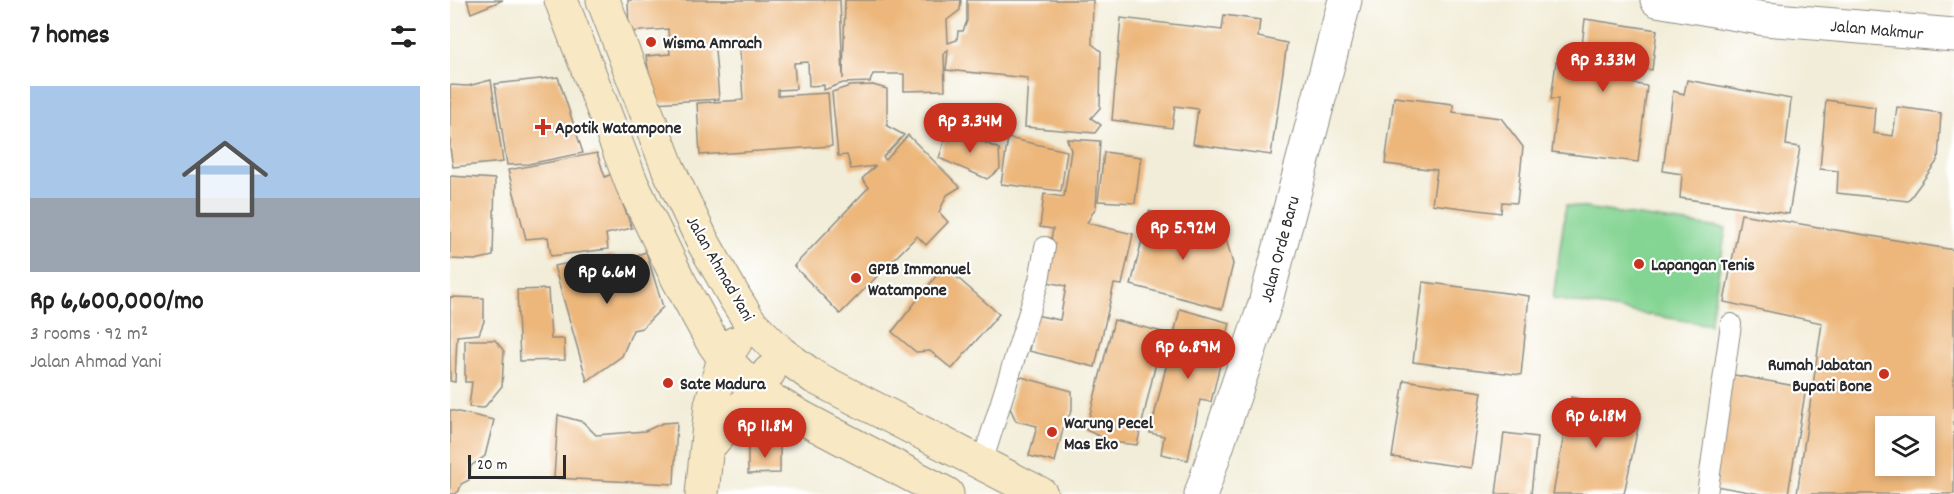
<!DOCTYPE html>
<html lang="en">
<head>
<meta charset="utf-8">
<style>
  body { margin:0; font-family:Dekko,sans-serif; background:#f6f6f6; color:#222; height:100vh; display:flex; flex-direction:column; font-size:22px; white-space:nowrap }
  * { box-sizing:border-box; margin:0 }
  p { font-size:20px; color:#767676 }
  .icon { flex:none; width:33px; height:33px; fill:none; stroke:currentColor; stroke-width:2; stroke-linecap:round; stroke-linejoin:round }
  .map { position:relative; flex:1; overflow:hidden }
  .details { display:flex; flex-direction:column; background:#fff; width:450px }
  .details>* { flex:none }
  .controls { position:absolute; left:1425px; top:416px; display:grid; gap:12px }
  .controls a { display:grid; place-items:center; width:60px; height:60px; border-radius:0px; background:#fff; box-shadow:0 3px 9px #0003; font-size:30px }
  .scale { position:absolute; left:18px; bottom:15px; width:98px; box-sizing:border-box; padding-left:6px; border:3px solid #2b2b2b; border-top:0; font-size:16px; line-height:21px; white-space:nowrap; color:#2b2b2b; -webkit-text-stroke:4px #fff; paint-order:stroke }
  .price { position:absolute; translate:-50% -51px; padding:0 14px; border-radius:21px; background:#c8321e; color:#fff; font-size:20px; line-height:39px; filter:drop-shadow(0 2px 3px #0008) }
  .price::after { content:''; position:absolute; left:50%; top:36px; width:18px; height:14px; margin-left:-9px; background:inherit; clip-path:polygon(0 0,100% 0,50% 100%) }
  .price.selected { background:#222; color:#fff }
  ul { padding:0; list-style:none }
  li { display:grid; align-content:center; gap:12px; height:318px; padding:0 30px }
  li+li { border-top:2px solid #e0e0e0 }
  li span { display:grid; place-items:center; height:186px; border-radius:0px; color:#555 }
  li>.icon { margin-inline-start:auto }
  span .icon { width:108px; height:108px; fill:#fffc; stroke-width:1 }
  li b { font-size:26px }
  h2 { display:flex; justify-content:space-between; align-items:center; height:72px; padding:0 30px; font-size:26px }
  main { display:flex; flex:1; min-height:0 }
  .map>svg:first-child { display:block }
  .green { fill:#84d493; stroke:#58805f; stroke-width:1.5 }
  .building { fill:#edb77b; fill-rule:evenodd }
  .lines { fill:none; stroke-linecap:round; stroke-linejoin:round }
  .lane-casing { stroke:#8e8c82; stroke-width:22 }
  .street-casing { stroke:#8e8c82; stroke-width:35 }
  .secondary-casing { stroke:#8e8c82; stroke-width:35 }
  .lane { stroke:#fff; stroke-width:20 }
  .street { stroke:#fff; stroke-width:33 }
  .secondary { stroke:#f8e8c3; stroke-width:33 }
  .poi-dot { fill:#c8321e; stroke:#fff; stroke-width:2 }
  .labels { text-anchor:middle; stroke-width:4.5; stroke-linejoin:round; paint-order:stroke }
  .street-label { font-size:18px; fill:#2b2b2b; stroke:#fff }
  .poi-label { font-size:18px; font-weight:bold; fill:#2b2b2b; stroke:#fff; text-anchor:start }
</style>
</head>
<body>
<main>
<section class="details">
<h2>7 homes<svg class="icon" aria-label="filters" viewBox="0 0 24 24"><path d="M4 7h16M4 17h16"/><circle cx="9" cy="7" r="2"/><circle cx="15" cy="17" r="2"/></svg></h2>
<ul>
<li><span style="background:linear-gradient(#a9c7e8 60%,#9aa5b1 0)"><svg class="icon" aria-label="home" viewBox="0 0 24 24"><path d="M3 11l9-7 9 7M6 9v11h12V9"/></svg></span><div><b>Rp 6,600,000/mo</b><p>3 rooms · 92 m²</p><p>Jalan Ahmad Yani</p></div></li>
</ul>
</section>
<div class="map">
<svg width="1504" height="494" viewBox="0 0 1504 494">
  <rect width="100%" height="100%" fill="#fff"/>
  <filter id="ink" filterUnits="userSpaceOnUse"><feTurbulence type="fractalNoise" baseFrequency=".0167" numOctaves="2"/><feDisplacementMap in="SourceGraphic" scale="12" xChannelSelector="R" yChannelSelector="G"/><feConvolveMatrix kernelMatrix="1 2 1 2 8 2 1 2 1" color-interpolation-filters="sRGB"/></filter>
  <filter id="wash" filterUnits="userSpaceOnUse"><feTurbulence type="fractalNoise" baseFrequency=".008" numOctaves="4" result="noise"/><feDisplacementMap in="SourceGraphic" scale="24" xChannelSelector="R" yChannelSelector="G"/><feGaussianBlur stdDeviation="1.35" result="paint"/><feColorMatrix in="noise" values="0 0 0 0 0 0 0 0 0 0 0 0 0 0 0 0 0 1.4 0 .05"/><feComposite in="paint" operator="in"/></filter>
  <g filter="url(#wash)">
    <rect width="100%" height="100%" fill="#f2edd8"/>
    <path class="green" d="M 1116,205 L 1276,229 L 1260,325 L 1103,299 Z"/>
    <g id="blocks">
      <g class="building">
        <path d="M 17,0 L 53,0 L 21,13 Z"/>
        <path d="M 178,0 L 390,0 L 393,79 L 395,0 L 511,0 L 510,10 L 497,20 L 498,43 L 507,40 L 508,31 L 513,31 L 517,21 L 517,0 L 643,0 L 642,44 L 651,51 L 650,108 L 641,118 L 651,125 L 645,133 L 575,127 L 578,78 L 496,70 L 498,50 L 494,54 L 495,90 L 454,91 L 454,74 L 423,74 L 420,82 L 393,83 L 374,90 L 374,85 L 359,86 L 358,62 L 344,63 L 346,89 L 328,90 L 328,96 L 378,93 L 382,146 L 250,155 L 247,103 L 293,100 L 289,37 L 264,38 L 269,99 L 204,103 L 196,56 L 220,54 L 218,29 L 179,32 Z"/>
        <path d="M 774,15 L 810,20 L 808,37 L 837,43 L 821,155 L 743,144 L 748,109 L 725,106 L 722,128 L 662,120 L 671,18 L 772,30 Z"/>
        <path d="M 1135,19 L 1207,30 L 1202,70 L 1183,67 L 1180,83 L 1197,86 L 1188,162 L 1102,152 L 1108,99 L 1101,99 L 1106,62 L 1130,65 Z"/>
        <path d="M 108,77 L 133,153 L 78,164 L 57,165 L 45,84 Z"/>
        <path d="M 41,80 L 53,162 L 3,167 L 0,148 L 0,85 L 18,86 Z"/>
        <path d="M 1237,80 L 1341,99 L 1336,145 L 1350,147 L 1339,214 L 1230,198 L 1232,174 L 1213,171 L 1223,91 L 1234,94 Z"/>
        <path d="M 423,85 L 437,89 L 437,126 L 454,135 L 433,157 L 436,160 L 458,135 L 510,187 L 497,195 L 489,212 L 498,222 L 476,245 L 467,236 L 390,314 L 344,266 L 419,187 L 412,179 L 425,166 L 401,169 L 397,155 L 388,156 L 382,92 L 400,86 Z"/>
        <path d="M 944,97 L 1003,104 L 1003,112 L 1051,118 L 1073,147 L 1067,203 L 1052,202 L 1051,213 L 982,204 L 987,170 L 935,164 Z"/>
        <path d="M 1376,100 L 1425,107 L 1423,133 L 1443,136 L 1447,107 L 1491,113 L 1488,160 L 1458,201 L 1387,193 L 1388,171 L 1370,169 Z"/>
        <path d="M 499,126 L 549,149 L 550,169 L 537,179 L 489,158 Z"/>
        <path d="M 558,138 L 617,151 L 611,191 L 551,184 Z"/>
        <path d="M 617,139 L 650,141 L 646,207 L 637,223 L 683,234 L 672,285 L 664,284 L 645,367 L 579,351 L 585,315 L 610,320 L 616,286 L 593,281 L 603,229 L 590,227 L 594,194 L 614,197 L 621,150 Z"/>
        <path d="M 654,152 L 691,157 L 685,203 L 648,201 Z"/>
        <path d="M 147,153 L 155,177 L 161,174 L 182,228 L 156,234 L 158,249 L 101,256 L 98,237 L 76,239 L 58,170 Z"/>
        <path d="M 0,176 L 45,179 L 43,256 L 25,260 L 0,259 Z"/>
        <path d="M 699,211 L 775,235 L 783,264 L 772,309 L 681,285 Z"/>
        <path d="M 1291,214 L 1504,250 L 1504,494 L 1347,494 L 1372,323 L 1274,302 ZM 1436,426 L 1474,426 L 1474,465 L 1436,465 Z"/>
        <path d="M 196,252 L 213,307 L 192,328 L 183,330 L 172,356 L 137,381 L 104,266 L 161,255 L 172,260 Z"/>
        <path d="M 494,266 L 549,314 L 502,369 L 480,351 L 466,352 L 442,332 Z"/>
        <path d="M 973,282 L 1079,296 L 1071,375 L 963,362 Z"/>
        <path d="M 98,289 L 101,339 L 114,339 L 115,360 L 70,361 L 67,290 Z"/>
        <path d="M 0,297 L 34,298 L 34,321 L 29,334 L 7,336 L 5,382 L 0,381 Z"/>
        <path d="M 730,309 L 780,323 L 761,402 L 750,400 L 738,460 L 711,454 L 714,436 L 700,433 Z"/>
        <path d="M 664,320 L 713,332 L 687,445 L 662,442 L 636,430 Z"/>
        <path d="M 15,340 L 45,340 L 54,351 L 52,386 L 34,408 L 19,407 L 22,382 L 15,382 Z"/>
        <path d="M 1279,374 L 1356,388 L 1338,494 L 1310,494 L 1260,485 Z"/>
        <path d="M 568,376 L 622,391 L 622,410 L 614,425 L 605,462 L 579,456 L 587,426 L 566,421 L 560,408 Z"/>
        <path d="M 954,380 L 1032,392 L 1021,468 L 942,457 Z"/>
        <path d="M 1121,397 L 1191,413 L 1174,494 L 1103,494 Z"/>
        <path d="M 0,410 L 44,420 L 35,456 L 21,466 L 19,480 L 11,484 L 9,491 L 5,494 L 0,494 Z"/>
        <path d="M 108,415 L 133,422 L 146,435 L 195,431 L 213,423 L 227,422 L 224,484 L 104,478 Z"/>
        <path d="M 1054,433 L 1087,437 L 1081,494 L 1046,494 Z"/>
        <path d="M 321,439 L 330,439 L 330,473 L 298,474 L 298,446 L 320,447 Z"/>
      </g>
    </g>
  </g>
  <g filter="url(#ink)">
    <use href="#blocks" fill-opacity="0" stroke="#8e8c82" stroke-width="1.5"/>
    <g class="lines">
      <g class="lane-casing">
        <g id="lane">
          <path d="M 532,463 L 589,280 L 595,247"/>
          <path d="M 1257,494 L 1281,324"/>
        </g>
      </g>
      <g class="street-casing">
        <g id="street">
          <path d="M 1207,0 L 1315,19 L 1504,35"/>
          <path d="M 751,494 L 815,304 L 895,0"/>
        </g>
      </g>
      <g class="secondary-casing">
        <g id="secondary">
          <path d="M 111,0 L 182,184 L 228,279 L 262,341 L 274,358 L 306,391 L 351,417 L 497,494"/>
          <path d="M 153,0 L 218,168 L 253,242 L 285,298 L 300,322 L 331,353 L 364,377 L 591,494"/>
          <path d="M 258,447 L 306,391 L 319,372"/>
          <path d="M 252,494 L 261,405 L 274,358 L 285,343"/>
        </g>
      </g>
      <use href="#lane" class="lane"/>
      <use href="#street" class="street"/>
      <use href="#secondary" class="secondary"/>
    </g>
  </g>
  <g class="poi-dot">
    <circle cx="201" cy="42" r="6"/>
    <path d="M90 118h6v6h6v6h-6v6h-6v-6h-6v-6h6z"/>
    <circle cx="1189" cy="264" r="6"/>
    <circle cx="406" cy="278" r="6"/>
    <circle cx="1434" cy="374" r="6"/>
    <circle cx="218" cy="383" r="6"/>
    <circle cx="602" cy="432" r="6"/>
  </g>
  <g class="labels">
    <g class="street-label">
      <text transform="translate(1427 29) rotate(5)" y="6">Jalan Makmur</text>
      <text transform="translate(829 249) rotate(-75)" y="6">Jalan Orde Baru</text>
      <text transform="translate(271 268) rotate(60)" y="6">Jalan Ahmad Yani</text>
    </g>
    <g class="poi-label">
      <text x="213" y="48">Wisma Amrach</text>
      <text x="105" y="133">Apotik Watampone</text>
      <text x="1201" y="270">Lapangan Tenis</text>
      <text x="418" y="274">GPIB Immanuel<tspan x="418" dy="21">Watampone</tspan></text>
      <text x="1422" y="370" text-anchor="end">Rumah Jabatan<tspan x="1422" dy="21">Bupati Bone</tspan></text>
      <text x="230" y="389">Sate Madura</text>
      <text x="614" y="428">Warung Pecel<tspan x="614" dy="21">Mas Eko</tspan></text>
    </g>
  </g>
</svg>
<div class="controls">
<a><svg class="icon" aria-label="layers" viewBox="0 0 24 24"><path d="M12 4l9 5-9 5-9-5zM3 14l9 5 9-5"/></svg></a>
</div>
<div class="scale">20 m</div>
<b class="price" style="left:1153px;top:93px">Rp 3.33M</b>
<b class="price" style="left:520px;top:154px">Rp 3.34M</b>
<b class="price" style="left:733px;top:261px">Rp 5.92M</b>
<b class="price selected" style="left:157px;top:305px">Rp 6.6M</b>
<b class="price" style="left:738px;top:380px">Rp 6.89M</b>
<b class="price" style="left:1146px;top:449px">Rp 6.18M</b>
<b class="price" style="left:315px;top:459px">Rp 11.8M</b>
</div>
</main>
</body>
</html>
